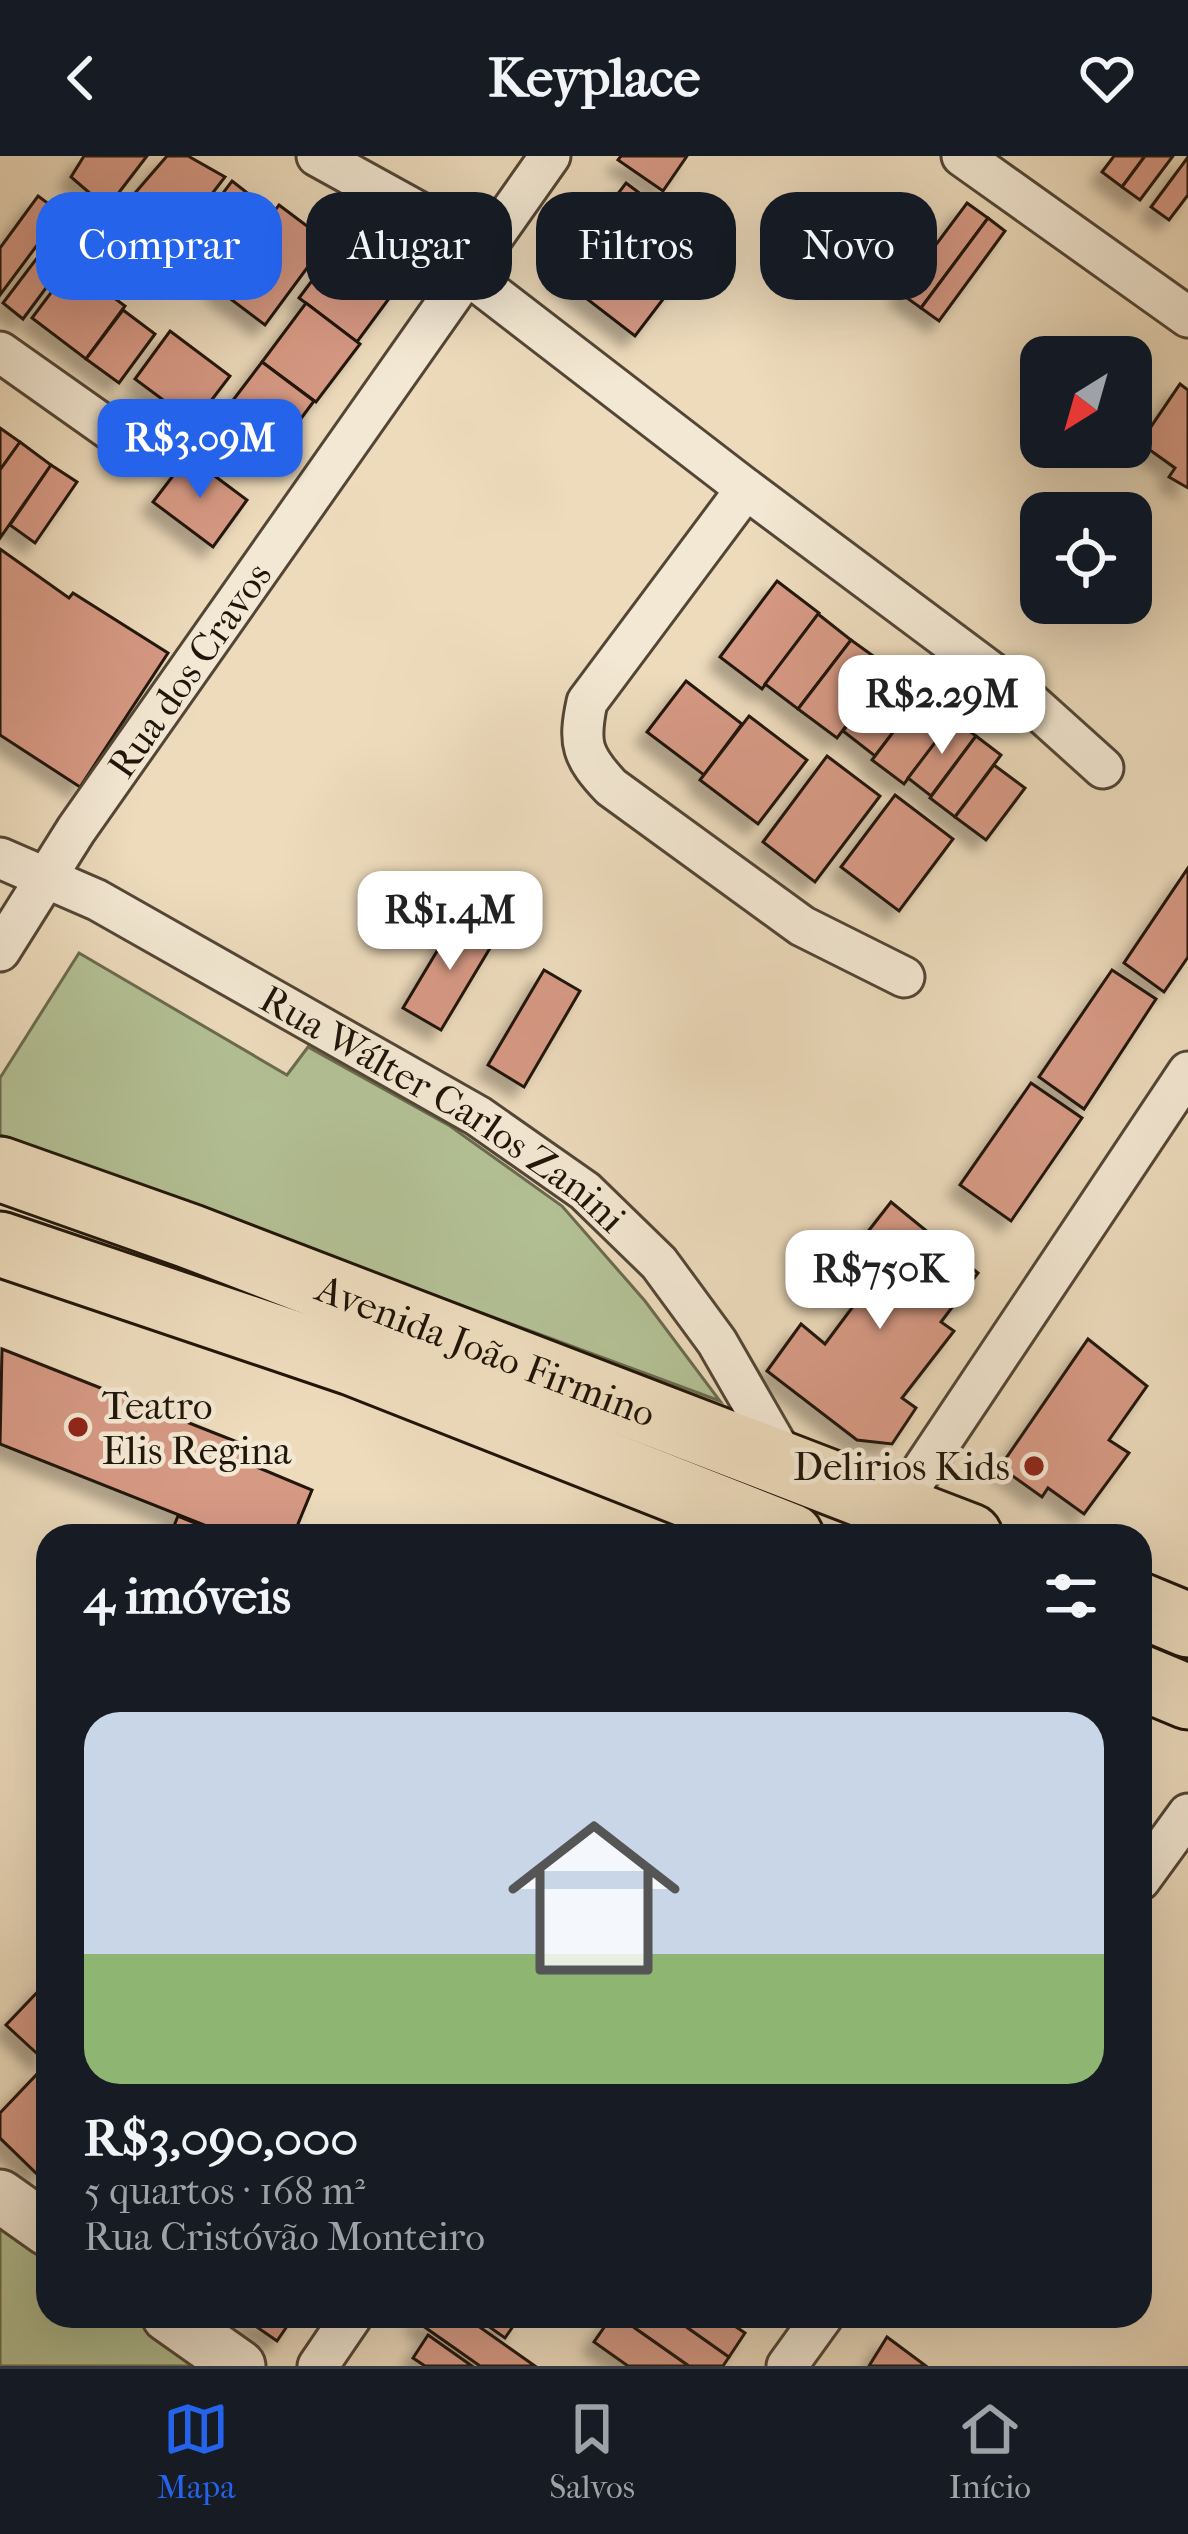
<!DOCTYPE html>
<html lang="pt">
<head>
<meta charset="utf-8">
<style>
  body { margin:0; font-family:"IM FELL French Canon",serif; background:#242831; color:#f1f3f6; height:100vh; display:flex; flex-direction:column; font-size:45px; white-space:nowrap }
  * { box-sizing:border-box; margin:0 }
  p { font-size:39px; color:#9ea1a6 }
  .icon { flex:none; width:66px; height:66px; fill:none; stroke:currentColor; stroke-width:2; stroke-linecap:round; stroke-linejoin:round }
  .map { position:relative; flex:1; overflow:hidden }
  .drawer { position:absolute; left:36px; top:1368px; width:1116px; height:804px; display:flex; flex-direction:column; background:#171b24; border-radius:36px; box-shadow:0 12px 48px #0002 }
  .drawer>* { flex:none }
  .hud { position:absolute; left:36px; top:36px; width:1116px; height:108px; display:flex; gap:24px }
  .needle { width:78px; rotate:217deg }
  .fabs { position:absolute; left:1020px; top:180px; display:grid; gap:24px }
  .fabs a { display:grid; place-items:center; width:132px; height:132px; border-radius:24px; background:#171b24; box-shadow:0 12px 48px #0002; font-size:60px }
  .price { position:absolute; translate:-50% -102px; padding:0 27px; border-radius:24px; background:#fff; color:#222; font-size:39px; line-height:78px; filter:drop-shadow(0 3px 6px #0008) }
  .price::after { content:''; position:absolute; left:50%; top:72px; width:36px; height:27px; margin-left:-18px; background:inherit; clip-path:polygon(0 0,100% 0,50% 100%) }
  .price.on { background:#2563eb; color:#fff }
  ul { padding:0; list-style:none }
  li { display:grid; align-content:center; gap:24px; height:636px; padding:0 48px }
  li+li { border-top:3px solid #363941 }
  li span { display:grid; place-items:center; height:372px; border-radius:36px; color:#555 }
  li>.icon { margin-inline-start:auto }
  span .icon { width:216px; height:216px; fill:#fffc; stroke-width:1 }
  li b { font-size:51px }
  h2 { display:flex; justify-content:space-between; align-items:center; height:144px; padding:0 48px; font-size:51px }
  .pill { padding:0 42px; border-radius:36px; background:#171b24; box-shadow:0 12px 48px #0002; font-size:42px; line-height:108px }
  .pill.on { background:#2563eb; color:#fff }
  header { display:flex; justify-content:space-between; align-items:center; height:156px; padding:0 48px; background:#171b24; font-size:54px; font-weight:700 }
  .dock { display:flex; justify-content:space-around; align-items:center; height:168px; border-top:3px solid #363941; background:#171b24; font-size:33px; color:#9ea1a6 }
  .dock a { display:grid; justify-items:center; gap:6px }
  .dock .on { color:#2563eb }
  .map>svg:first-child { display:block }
  .green { fill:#b3c195; stroke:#6a6b4f; stroke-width:3 }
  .building { fill:#d69984; stroke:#201509; stroke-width:3; filter:url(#shadow) }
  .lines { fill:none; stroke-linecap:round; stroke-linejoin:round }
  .minor-casing { stroke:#534636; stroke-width:45 }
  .tertiary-casing { stroke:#534636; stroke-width:57 }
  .primary-casing { stroke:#201509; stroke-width:69 }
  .minor { stroke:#f3e8d3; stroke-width:39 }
  .tertiary { stroke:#f3e8d3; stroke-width:51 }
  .primary { stroke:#eddbbc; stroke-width:63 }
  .poi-dot { fill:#8f2418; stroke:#f3e8d3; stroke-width:4.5 }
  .labels { text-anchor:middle; stroke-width:9; stroke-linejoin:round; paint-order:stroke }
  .street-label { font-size:39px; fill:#201509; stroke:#f3e8d3 }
  .poi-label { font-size:39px; fill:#201509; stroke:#f3e8d3; text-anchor:start }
</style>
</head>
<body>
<header><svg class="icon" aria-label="back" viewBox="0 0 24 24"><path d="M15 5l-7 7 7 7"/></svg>Keyplace<svg class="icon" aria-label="heart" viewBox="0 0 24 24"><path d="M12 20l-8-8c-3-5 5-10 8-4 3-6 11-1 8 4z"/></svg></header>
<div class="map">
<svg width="1188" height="2210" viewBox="0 0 1188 2210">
  <defs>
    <filter id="shadow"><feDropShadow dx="-11" dy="11" stdDeviation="6" flood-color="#0004"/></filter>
  </defs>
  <rect width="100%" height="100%" fill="#eddbbc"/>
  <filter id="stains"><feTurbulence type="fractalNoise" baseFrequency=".00167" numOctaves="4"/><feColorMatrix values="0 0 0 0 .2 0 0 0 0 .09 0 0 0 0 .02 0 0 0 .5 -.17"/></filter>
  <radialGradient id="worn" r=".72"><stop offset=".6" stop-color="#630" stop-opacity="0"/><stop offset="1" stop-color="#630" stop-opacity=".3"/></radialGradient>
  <g class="green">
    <path d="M 79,797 L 287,919 L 308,891 L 450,970 L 562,1050 L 645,1145 L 720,1245 L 0,979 L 0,922 Z"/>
    <path d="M 0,2067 L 48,2099 L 48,2160 L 140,2160 L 215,2210 L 0,2210 Z"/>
  </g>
  <g class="building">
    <path d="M 84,0 L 147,0 L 107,52 L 71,21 Z"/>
    <path d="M 167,0 L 188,0 L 225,21 L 167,96 L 116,59 Z"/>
    <path d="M 621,0 L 687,0 L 663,35 L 618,4 Z"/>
    <path d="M 1114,0 L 1145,0 L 1122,31 L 1102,16 Z"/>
    <path d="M 1145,0 L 1173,0 L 1140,44 L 1122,31 Z"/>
    <path d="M 1188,1 L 1188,39 L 1169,64 L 1151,51 Z"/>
    <path d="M 232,25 L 273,57 L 220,128 L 178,97 Z"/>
    <path d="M 626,27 L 706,87 L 635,180 L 556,119 Z"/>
    <path d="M 38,40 L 61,57 L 0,139 L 0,92 Z"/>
    <path d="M 967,47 L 988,62 L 921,152 L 900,137 Z"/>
    <path d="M 279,49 L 327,85 L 265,169 L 216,132 Z"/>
    <path d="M 988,62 L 1005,75 L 939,165 L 921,152 Z"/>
    <path d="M 338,90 L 396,133 L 357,186 L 299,142 Z"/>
    <path d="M 43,94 L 63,109 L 23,163 L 3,147 Z"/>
    <path d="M 71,110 L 125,150 L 86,203 L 32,162 Z"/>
    <path d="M 306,147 L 360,188 L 316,246 L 262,206 Z"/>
    <path d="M 123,154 L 155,178 L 119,227 L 86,203 Z"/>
    <path d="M 170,175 L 230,220 L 194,267 L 135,223 Z"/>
    <path d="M 262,206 L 314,245 L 274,299 L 221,260 Z"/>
    <path d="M 1180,228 L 1188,234 L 1188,332 L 1169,321 L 1175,312 L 1140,287 Z"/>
    <path d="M 0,272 L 20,286 L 0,314 Z"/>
    <path d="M 20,286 L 51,309 L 0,382 L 0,314 Z"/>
    <path d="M 188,300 L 247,344 L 213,391 L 153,346 Z"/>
    <path d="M 51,309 L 77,326 L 35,387 L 10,369 Z"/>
    <path d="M 0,393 L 69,442 L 73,437 L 168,497 L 80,631 L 0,579 Z"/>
    <path d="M 777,425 L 819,457 L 762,533 L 720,501 Z"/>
    <path d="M 818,458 L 851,484 L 798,553 L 765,528 Z"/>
    <path d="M 851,484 L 890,512 L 837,582 L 798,553 Z"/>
    <path d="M 890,512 L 923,537 L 875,600 L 843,575 Z"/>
    <path d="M 686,525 L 742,568 L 704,619 L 647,576 Z"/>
    <path d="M 919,542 L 951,566 L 904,628 L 872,604 Z"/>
    <path d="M 749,560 L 807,604 L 758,668 L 700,624 Z"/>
    <path d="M 953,563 L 976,580 L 931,640 L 908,622 Z"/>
    <path d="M 976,580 L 1001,599 L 955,661 L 930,642 Z"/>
    <path d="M 827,600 L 880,640 L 815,726 L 763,686 Z"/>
    <path d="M 994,609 L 1025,632 L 986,684 L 955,661 Z"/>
    <path d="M 895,639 L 953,683 L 899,755 L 841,711 Z"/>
    <path d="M 1188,712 L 1188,801 L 1164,836 L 1124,807 Z"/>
    <path d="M 458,760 L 496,782 L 441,874 L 403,852 Z"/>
    <path d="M 544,814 L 580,835 L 524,931 L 488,909 Z"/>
    <path d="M 1112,814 L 1156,843 L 1084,953 L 1039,921 Z"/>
    <path d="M 1031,927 L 1082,962 L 1011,1065 L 960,1029 Z"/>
    <path d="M 891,1046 L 978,1117 L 941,1166 L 954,1175 L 902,1242 L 916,1252 L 892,1288 L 857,1284 L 767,1215 L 801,1168 L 825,1188 L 878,1117 L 852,1096 Z"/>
    <path d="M 1088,1183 L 1147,1230 L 1109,1284 L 1129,1297 L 1084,1358 L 1048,1332 L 1042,1341 L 1000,1311 Z"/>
    <path d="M 2,1193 L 255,1293 L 252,1309 L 312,1334 L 293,1380 L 232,1380 L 0,1288 Z"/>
    <path d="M 178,1360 L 226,1380 L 170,1380 Z"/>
    <path d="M 48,1825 L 48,1900 L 44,1904 L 6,1869 Z"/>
    <path d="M 39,1916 L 48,1925 L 48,2006 L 37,2018 L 0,1982 L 0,1957 Z"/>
    <path d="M 241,2160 L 294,2160 L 277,2185 Z"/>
    <path d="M 419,2160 L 464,2160 L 535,2210 L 480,2210 L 416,2165 Z"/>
    <path d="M 474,2160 L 520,2160 L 505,2182 Z"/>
    <path d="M 612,2160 L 618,2160 L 689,2210 L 628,2210 L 594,2186 Z"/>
    <path d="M 643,2160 L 671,2160 L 729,2201 L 723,2210 L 689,2210 L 635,2172 Z"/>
    <path d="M 671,2160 L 720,2160 L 745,2177 L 729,2201 Z"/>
    <path d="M 428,2179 L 472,2210 L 425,2210 L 413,2202 Z"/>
    <path d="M 887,2181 L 926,2210 L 869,2210 Z"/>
  </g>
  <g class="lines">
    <g class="minor-casing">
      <g id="minor">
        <path d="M 317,0 L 484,92"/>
        <path d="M 962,0 L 1188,161"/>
        <path d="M 467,118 L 746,333 L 1022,539 L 1103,612"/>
        <path d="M 0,196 L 136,292"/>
        <path d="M 746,333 L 587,546 C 578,588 582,600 611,631 L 802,770 L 904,821"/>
        <path id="s1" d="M 0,702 L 97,744 L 478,960 L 585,1035 L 659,1107 L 717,1186 L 790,1313"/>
        <path id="s2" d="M 0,795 L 76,674 L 550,0"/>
        <path d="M 878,1380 L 1188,916"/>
        <path d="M 1140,1724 L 1188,1658"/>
        <path d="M 318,2210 L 352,2160"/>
        <path d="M 787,2210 L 823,2160"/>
      </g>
    </g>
    <g class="tertiary-casing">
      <g id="tertiary">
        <path d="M 0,2040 L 48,2074"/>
        <path d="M 168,2160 L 239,2210"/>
      </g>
    </g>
    <g class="primary-casing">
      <g id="primary">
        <path id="s3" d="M 0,1013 L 189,1080 L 970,1380"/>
        <path d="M 0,1088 L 352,1207 L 791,1380"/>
        <path d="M 1140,1449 L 1188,1469"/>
        <path d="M 1140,1521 L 1188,1541"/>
      </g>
    </g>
    <use href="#minor" class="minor"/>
    <use href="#tertiary" class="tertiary"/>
    <use href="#primary" class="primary"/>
  </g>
  <g class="poi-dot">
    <circle cx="78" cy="1271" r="12"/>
    <circle cx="1034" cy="1310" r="12"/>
  </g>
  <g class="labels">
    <g class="street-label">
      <text dy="14" stroke="none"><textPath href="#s2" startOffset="339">Rua dos Cravos</textPath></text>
      <text dy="14" stroke="none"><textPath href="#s1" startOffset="510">Rua Wálter Carlos Zanini</textPath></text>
      <text dy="14" stroke="none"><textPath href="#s3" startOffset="519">Avenida João Firmino</textPath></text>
    </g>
    <g class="poi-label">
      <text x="102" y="1263">Teatro<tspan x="102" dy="45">Elis Regina</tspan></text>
      <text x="1010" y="1324" text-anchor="end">Delirios Kids</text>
    </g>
  </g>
  <rect width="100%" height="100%" filter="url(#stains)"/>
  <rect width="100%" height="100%" fill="url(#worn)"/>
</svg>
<div class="fabs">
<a><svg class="needle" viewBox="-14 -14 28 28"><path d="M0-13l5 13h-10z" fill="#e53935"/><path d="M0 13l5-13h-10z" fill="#9ea1a6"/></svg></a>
<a><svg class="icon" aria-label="locate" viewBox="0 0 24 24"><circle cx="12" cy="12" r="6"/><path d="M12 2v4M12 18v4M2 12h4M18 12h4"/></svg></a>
</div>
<b class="price on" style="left:200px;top:345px">R$3.09M</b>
<b class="price" style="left:942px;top:601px">R$2.29M</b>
<b class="price" style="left:450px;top:817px">R$1.4M</b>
<b class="price" style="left:880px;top:1176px">R$750K</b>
<div class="hud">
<a class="pill on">Comprar</a>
<a class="pill">Alugar</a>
<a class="pill">Filtros</a>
<a class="pill">Novo</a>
</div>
<section class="drawer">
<h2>4 imóveis<svg class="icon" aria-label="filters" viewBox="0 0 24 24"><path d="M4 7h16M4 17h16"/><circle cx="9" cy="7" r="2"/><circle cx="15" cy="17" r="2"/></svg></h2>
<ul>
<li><span style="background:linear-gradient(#c9d6e8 65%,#8fb573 0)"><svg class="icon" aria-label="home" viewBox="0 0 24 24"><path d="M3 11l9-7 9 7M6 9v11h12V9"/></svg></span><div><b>R$3,090,000</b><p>5 quartos · 168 m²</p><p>Rua Cristóvão Monteiro</p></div></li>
</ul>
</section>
</div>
<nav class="dock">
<a class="on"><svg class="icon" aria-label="map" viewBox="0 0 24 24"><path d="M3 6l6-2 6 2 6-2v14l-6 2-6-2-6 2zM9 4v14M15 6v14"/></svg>Mapa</a>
<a><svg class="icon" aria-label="saved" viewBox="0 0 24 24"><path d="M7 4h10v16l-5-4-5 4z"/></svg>Salvos</a>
<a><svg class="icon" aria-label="home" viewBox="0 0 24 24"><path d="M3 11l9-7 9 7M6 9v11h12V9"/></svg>Início</a>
</nav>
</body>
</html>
